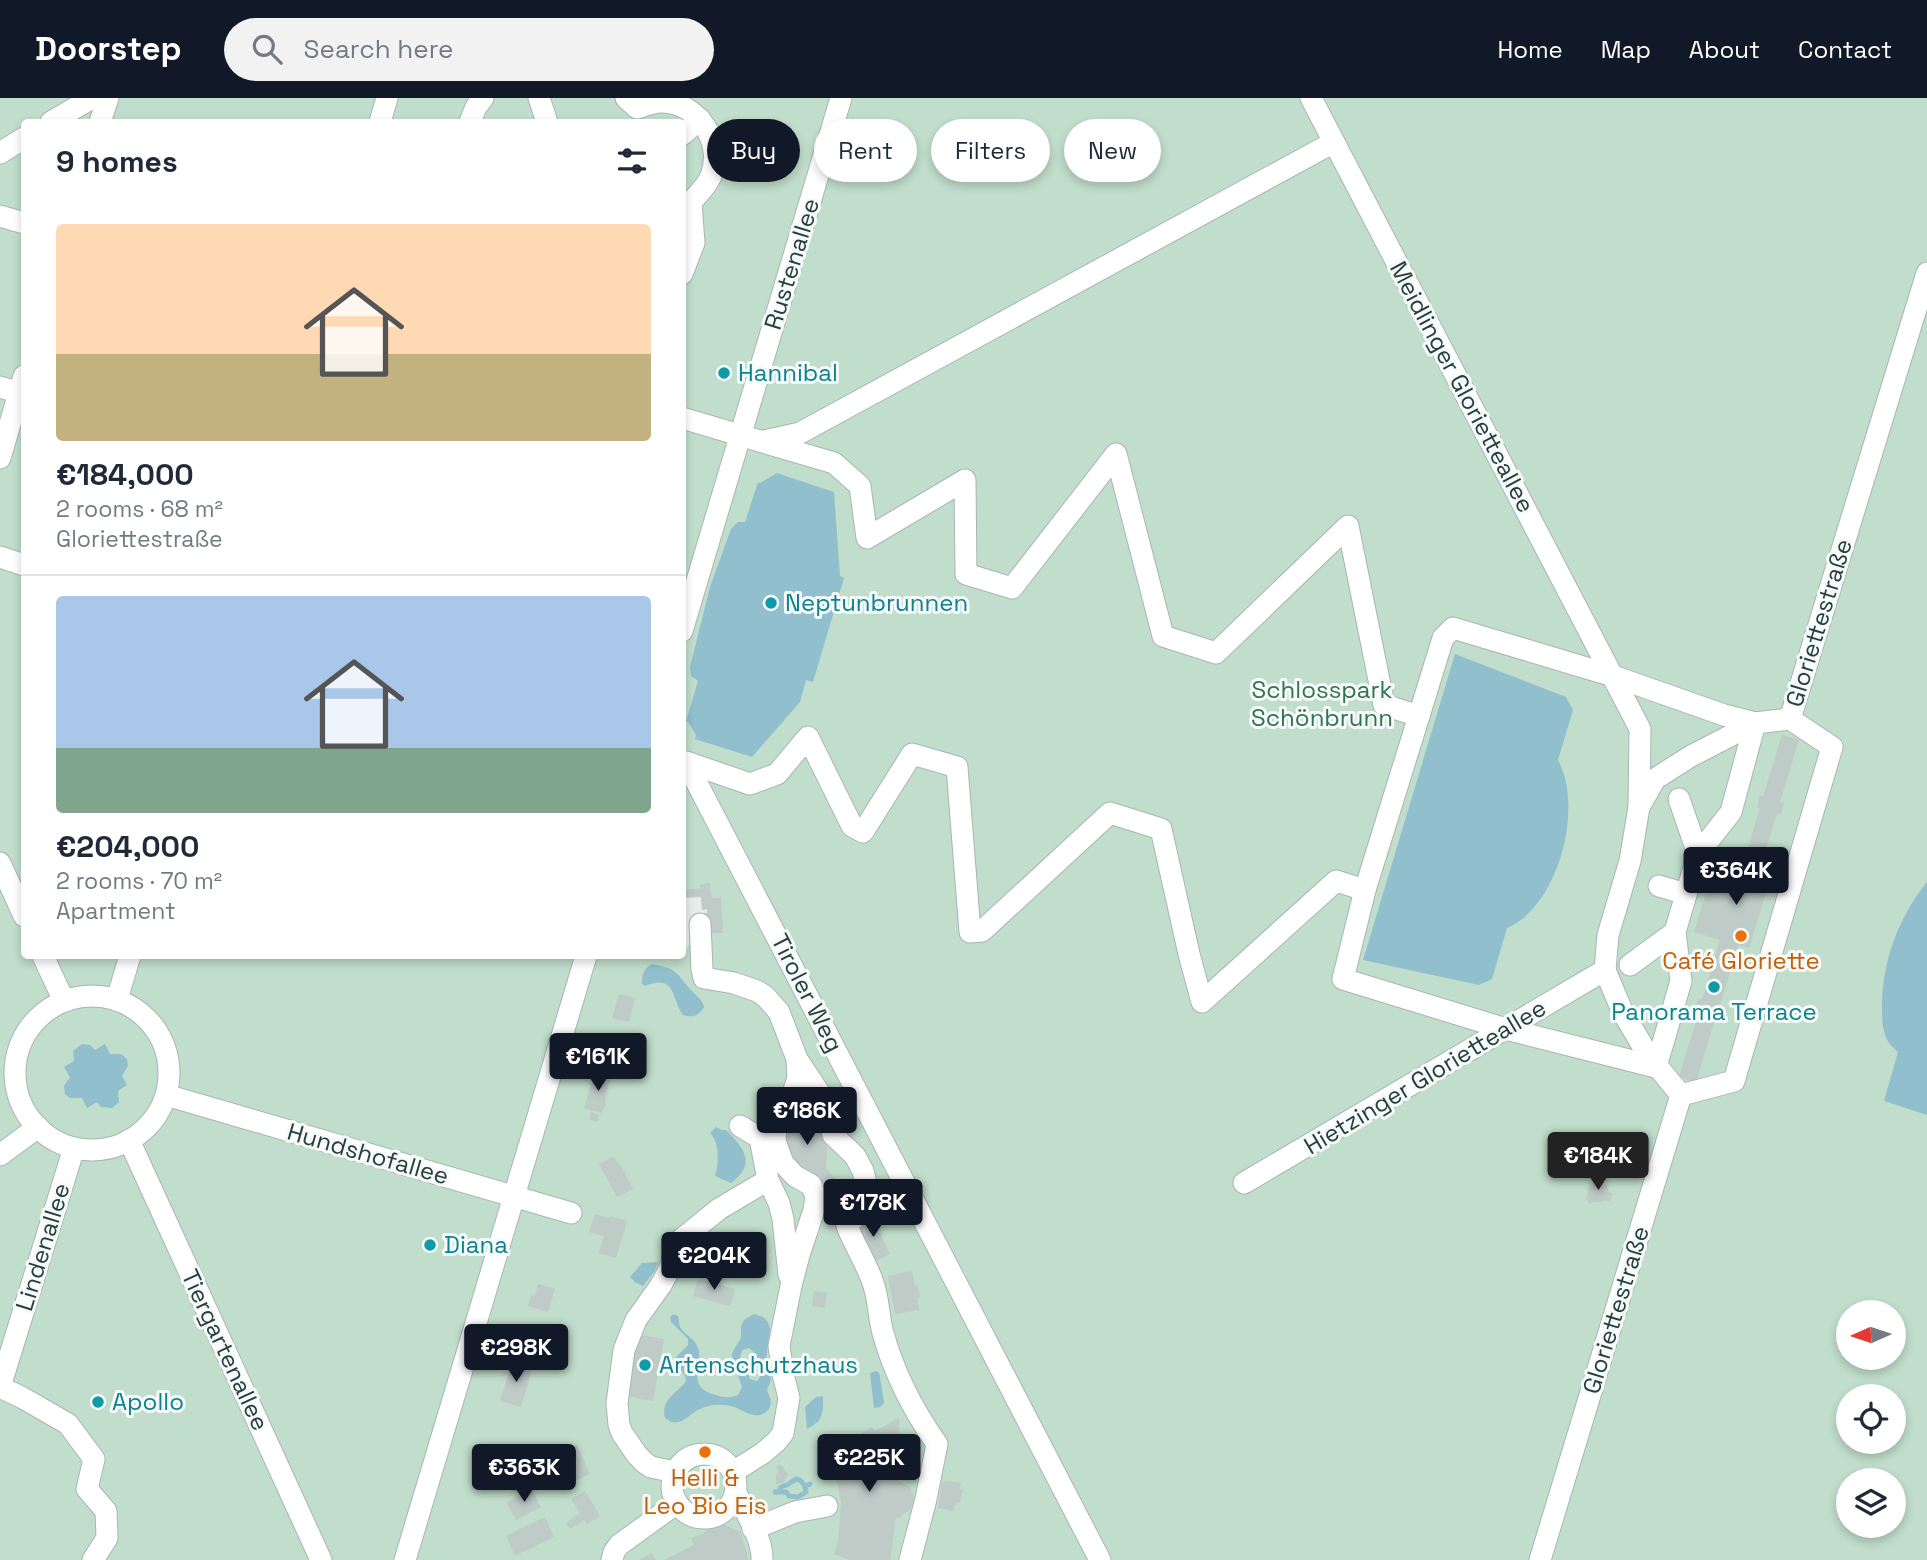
<!DOCTYPE html>
<html lang="en">
<head>
<meta charset="utf-8">
<style>
  body { margin:0; font-family:"Space Grotesk",sans-serif; background:#f2f2f3; color:#1f2937; height:100vh; display:flex; flex-direction:column; font-size:26px; white-space:nowrap }
  * { box-sizing:border-box; margin:0 }
  p { font-size:23px; color:#747a83 }
  .icon { flex:none; width:38px; height:38px; fill:none; stroke:currentColor; stroke-width:2; stroke-linecap:round; stroke-linejoin:round }
  .map { position:relative; flex:1; overflow:hidden }
  .drawer { position:absolute; left:21px; top:21px; width:665px; height:840px; display:flex; flex-direction:column; background:#fff; border-radius:7px; box-shadow:0 4px 10px #0003 }
  .drawer>* { flex:none }
  .guide { position:absolute; left:707px; top:21px; width:665px; height:63px; display:flex; gap:14px }
  .needle { width:46px; rotate:267deg }
  .controls { position:absolute; left:1836px; top:1202px; display:grid; gap:14px }
  .controls a { display:grid; place-items:center; width:70px; height:70px; border-radius:50%; background:#fff; box-shadow:0 4px 10px #0003; font-size:35px }
  .price { position:absolute; translate:-50% -60px; padding:0 16px; border-radius:7px; background:#111827; color:#fff; font-size:23px; line-height:46px; filter:drop-shadow(0 2px 4px #0008) }
  .price::after { content:''; position:absolute; left:50%; top:42px; width:21px; height:16px; margin-left:-10px; background:inherit; clip-path:polygon(0 0,100% 0,50% 100%) }
  .price.selected { background:#222; color:#fff }
  ul { padding:0; list-style:none }
  li { display:grid; align-content:center; gap:14px; height:371px; padding:0 35px }
  li+li { border-top:2px solid #e0e1e3 }
  li span { display:grid; place-items:center; height:217px; border-radius:7px; color:#555 }
  li>.icon { margin-inline-start:auto }
  span .icon { width:126px; height:126px; fill:#fffc; stroke-width:1 }
  li b { font-size:30px }
  h2 { display:flex; justify-content:space-between; align-items:center; height:84px; padding:0 35px; font-size:30px }
  .pill { padding:0 24px; border-radius:32px; background:#fff; box-shadow:0 4px 10px #0003; font-size:24px; line-height:63px }
  .pill.selected { background:#111827; color:#fff }
  header { display:flex; align-items:center; gap:42px; box-sizing:border-box; height:98px; padding:0 35px; background:#111827; color:#fff }
  header strong { font-size:33px }
  nav { display:flex; gap:38px; margin-inline-start:auto; font-size:24px }
  .search { width:490px; height:63px; background:#f2f2f3; display:flex; align-items:center; gap:18px; box-sizing:border-box; padding:0 24px; border-radius:38px; color:#747a83; font-size:26px }
  .map>svg:first-child { display:block }
  .green { fill:#c1ddcb; fill-rule:evenodd }
  .water { fill:#92bfce; fill-rule:evenodd }
  .lines { fill:none; stroke-linecap:round; stroke-linejoin:round }
  .stream { stroke:#92bfce; stroke-width:5 }
  .building { fill:#becbc7 }
  .street-casing { stroke:#a9b6b3; stroke-width:23 }
  .street { stroke:#fff; stroke-width:21 }
  .culture-dot { fill:#0f9aa8; stroke:#f6faf9; stroke-width:2.5 }
  .food-dot { fill:#e8710a; stroke:#f6faf9; stroke-width:2.5 }
  .labels { text-anchor:middle; stroke-width:6; stroke-linejoin:round; paint-order:stroke }
  .street-label { font-size:24px; fill:#263f3b; stroke:#f6faf9 }
  .culture-label { font-size:24px; fill:#0d838f; stroke:#f6faf9; text-anchor:start }
  .park-label { font-size:24px; fill:#327352; stroke:#f6faf9 }
  .food-label { font-size:24px; fill:#c56008; stroke:#f6faf9 }
</style>
</head>
<body>
<header>
<strong>Doorstep</strong>
<div class="search"><svg class="icon" aria-label="search" viewBox="0 0 24 24"><circle cx="10" cy="10" r="6"/><path d="M15 15l6 6"/></svg>Search here</div>
<nav><a>Home</a><a>Map</a><a>About</a><a>Contact</a></nav>
</header>
<div class="map">
<svg width="1927" height="1462" viewBox="0 0 1927 1462">
  <rect width="100%" height="100%" fill="#e6eeeb"/>
  <path class="green" d="M 0,0 L 1927,0 L 1927,1462 L 0,1462 ZM 24,24 L 682,24 L 683,792 L 700,790 L 700,787 L 710,786 L 712,800 L 721,799 L 722,835 L 694,837 L 686,852 L 683,852 L 682,858 L 24,858 ZM 1848,1214 L 1894,1214 L 1894,1260 L 1848,1260 ZM 1848,1298 L 1894,1298 L 1894,1344 L 1848,1344 ZM 1848,1382 L 1894,1382 L 1894,1428 L 1848,1428 Z"/>
  <g class="water">
    <path d="M 777,375 L 834,394 L 840,478 L 844,480 L 813,584 L 806,582 L 800,604 L 752,659 L 695,641 L 696,637 L 688,624 L 686,623 L 698,583 L 691,578 L 690,569 L 710,489 L 731,431 L 738,424 L 745,424 L 758,384 L 760,385 Z"/>
    <path d="M 1455,556 L 1566,599 L 1573,612 L 1558,662 C 1584,709 1559,808 1507,830 L 1492,881 L 1479,887 L 1363,862 Z"/>
    <path d="M 1927,784 L 1927,1017 L 1884,1003 L 1898,954 C 1883,943 1882,928 1882,910 C 1882,864 1898,820 1927,784 Z"/>
    <path d="M 652,866 C 681,871 676,877 694,895 C 699,901 702,901 704,909 C 698,918 694,920 683,917 C 671,900 676,875 645,888 L 642,886 C 642,877 643,871 652,866 Z"/>
    <path d="M 82,946 L 90,947 L 95,952 L 105,946 L 110,956 L 121,956 L 127,961 L 128,968 L 122,978 L 127,987 L 118,993 L 119,1004 L 112,1010 L 101,1009 L 97,1004 L 87,1010 L 82,1000 L 70,1000 L 65,996 L 64,988 L 70,979 L 64,969 L 74,963 L 73,953 Z"/>
    <path d="M 716,1029 L 722,1032 L 726,1032 C 744,1050 757,1066 731,1085 L 715,1078 C 719,1065 720,1045 710,1035 Z"/>
    <path d="M 658,1164 L 654,1174 L 643,1188 L 635,1184 L 630,1179 L 642,1165 Z"/>
    <path d="M 673,1216 L 678,1218 C 679,1222 679,1226 680,1229 C 684,1237 695,1240 698,1250 C 704,1269 684,1288 716,1297 C 724,1300 730,1300 738,1297 L 742,1289 L 732,1258 L 732,1255 L 741,1240 L 741,1228 L 744,1222 L 754,1216 L 763,1219 L 768,1224 L 770,1231 L 766,1262 L 771,1282 L 767,1292 C 770,1300 774,1306 767,1313 C 755,1324 743,1311 731,1308 C 724,1307 716,1306 709,1308 C 689,1311 683,1334 665,1320 C 660,1301 678,1295 686,1283 C 686,1273 675,1270 675,1260 L 688,1247 L 688,1241 L 671,1224 L 670,1219 ZM 749,1250 C 757,1255 759,1270 760,1279 L 757,1283 L 750,1281 L 745,1266 L 740,1259 L 742,1252 Z"/>
    <path d="M 876,1273 L 879,1275 L 880,1279 L 884,1305 L 880,1309 L 874,1310 L 870,1275 Z"/>
    <path d="M 823,1298 C 823,1316 824,1322 807,1331 L 805,1309 L 816,1299 Z"/>
  </g>
  <g class="lines">
    <g class="stream">
      <path d="M 779,1393 L 781,1389 L 787,1387 L 796,1381 L 800,1382 L 805,1388"/>
      <path d="M 775,1394 L 786,1394 L 789,1398 L 798,1399 L 806,1394 L 805,1388 L 810,1386"/>
    </g>
  </g>
  <g class="building">
    <path d="M 1782,637 L 1799,642 L 1780,704 L 1784,705 L 1781,716 L 1777,715 L 1759,775 L 1771,779 L 1749,850 L 1738,847 L 1720,907 L 1722,908 L 1719,919 L 1716,918 L 1715,921 L 1696,984 L 1679,979 L 1699,913 L 1695,912 L 1698,901 L 1702,902 L 1720,842 L 1694,834 L 1716,762 L 1742,770 L 1760,710 L 1757,709 L 1760,697 L 1763,699 Z"/>
    <path d="M 710,785 L 712,800 L 721,799 L 723,835 L 706,836 L 704,815 L 707,815 L 707,811 L 702,812 L 701,799 L 682,800 L 682,792 L 700,790 L 700,787 Z"/>
    <path d="M 619,896 L 635,900 L 629,924 L 612,920 Z"/>
    <path d="M 595,974 L 611,978 L 605,1000 L 606,1006 L 601,1015 L 584,1010 Z"/>
    <path d="M 804,976 L 828,1026 L 826,1070 L 838,1084 L 826,1094 L 825,1116 L 811,1111 L 812,1105 L 774,1054 Z"/>
    <path d="M 591,1014 L 599,1017 L 597,1024 L 589,1021 Z"/>
    <path d="M 613,1059 L 622,1069 L 633,1091 L 617,1099 L 599,1066 Z"/>
    <path d="M 1600,1080 L 1601,1084 L 1607,1087 L 1609,1095 L 1613,1095 L 1611,1100 L 1609,1104 L 1606,1102 L 1599,1104 L 1593,1104 L 1590,1106 L 1585,1099 L 1588,1097 L 1588,1090 L 1593,1085 L 1592,1081 Z"/>
    <path d="M 595,1116 L 608,1120 L 610,1118 L 627,1123 L 616,1160 L 599,1155 L 604,1138 L 589,1134 Z"/>
    <path d="M 872,1119 L 890,1156 L 875,1163 L 857,1129 Z"/>
    <path d="M 912,1173 L 915,1188 L 918,1188 L 920,1199 L 917,1200 L 919,1212 L 895,1216 L 888,1178 Z"/>
    <path d="M 698,1181 L 735,1191 L 730,1208 L 693,1198 Z"/>
    <path d="M 538,1186 L 555,1191 L 548,1214 L 528,1208 L 531,1197 L 535,1198 Z"/>
    <path d="M 814,1193 L 827,1195 L 825,1210 L 812,1208 Z"/>
    <path d="M 636,1236 L 664,1241 L 653,1303 L 625,1298 Z"/>
    <path d="M 512,1263 L 533,1269 L 521,1309 L 500,1303 Z"/>
    <path d="M 899,1320 L 899,1358 L 893,1359 L 895,1367 L 889,1368 L 892,1381 L 898,1380 L 898,1383 L 910,1389 L 914,1399 L 914,1404 L 909,1413 L 901,1417 L 901,1420 L 896,1420 L 890,1462 L 850,1462 L 834,1456 L 838,1443 L 841,1405 L 836,1378 L 826,1356 L 872,1329 L 875,1333 Z"/>
    <path d="M 577,1347 L 590,1376 L 575,1383 L 561,1354 Z"/>
    <path d="M 903,1359 L 918,1369 L 913,1375 L 920,1379 L 916,1385 L 903,1375 L 907,1370 L 899,1365 Z"/>
    <path d="M 780,1366 L 788,1376 L 785,1381 L 785,1385 L 776,1386 L 776,1376 L 779,1373 L 776,1369 Z"/>
    <path d="M 947,1383 L 961,1385 L 959,1391 L 963,1392 L 960,1404 L 956,1405 L 953,1413 L 938,1410 L 942,1384 Z"/>
    <path d="M 532,1391 L 541,1409 L 516,1422 L 506,1404 Z"/>
    <path d="M 585,1393 L 600,1418 L 587,1426 L 584,1422 L 570,1431 L 566,1425 L 580,1415 L 571,1401 Z"/>
    <path d="M 720,1418 L 723,1426 L 740,1434 L 747,1455 L 748,1462 L 664,1462 L 694,1447 L 691,1440 L 703,1436 L 708,1431 L 705,1423 Z"/>
    <path d="M 545,1419 L 554,1439 L 515,1458 L 506,1438 Z"/>
    <path d="M 651,1455 L 656,1462 L 639,1462 L 646,1458 Z"/>
  </g>
  <g class="lines">
    <g class="street-casing">
      <g id="street">
        <path d="M 539,0 L 547,24"/>
        <path d="M 626,0 L 637,10 C 646,8 653,3 663,4 C 698,5 724,44 711,78 C 707,88 698,96 691,104 L 694,145 L 682,176"/>
        <path d="M 1311,0 L 1640,631 L 1639,709"/>
        <path d="M 51,24 L 92,0"/>
        <path d="M 100,24 L 108,0"/>
        <path d="M 380,24 L 387,0"/>
        <path d="M 470,24 L 476,9 L 483,0"/>
        <path d="M 682,37 L 700,21"/>
        <path d="M 0,55 L 24,40"/>
        <path d="M 0,118 L 24,125"/>
        <path d="M 0,289 L 24,296"/>
        <path d="M 682,320 L 834,365 L 860,388 L 867,440 L 965,382 L 966,476 L 1012,490 L 1116,356 L 1163,538 L 1216,555 L 1348,428 L 1384,607 L 1419,618"/>
        <path d="M 764,343 L 800,335 L 1334,44"/>
        <path d="M 0,360 L 24,278"/>
        <path d="M 0,459 L 24,467"/>
        <path d="M 1453,530 L 1613,578 L 1724,617 L 1755,625 L 1731,714 L 1698,756 L 1675,834 L 1681,883 L 1656,969 L 1506,931 L 1343,881 L 1365,792 L 1419,618 L 1443,540 Z"/>
        <path d="M 682,533 L 841,0"/>
        <path d="M 1790,621 L 1927,175"/>
        <path d="M 686,664 L 750,686 L 777,676 L 808,639 L 852,728 L 863,734 L 912,656 L 957,669 L 970,834 L 982,833 L 1110,715 L 1161,731 L 1189,856 L 1202,904 L 1336,783 L 1365,792"/>
        <path d="M 686,664 L 1100,1462"/>
        <path d="M 1679,701 L 1698,756"/>
        <path d="M 0,765 L 24,818"/>
        <path d="M 1659,788 L 1686,796"/>
        <path d="M 700,826 L 702,871 L 704,880 L 734,885 L 757,893 L 765,898 L 779,914 L 797,961 L 798,980 L 793,995 L 780,1017 L 776,1028 L 775,1043 L 783,1065 L 795,1078 L 811,1087 L 816,1098 L 814,1112 L 799,1157 L 791,1188 L 779,1248 L 783,1276 L 789,1300 L 783,1335 L 776,1344 L 763,1355 L 733,1374"/>
        <path d="M 43,858 L 64,903"/>
        <path d="M 1630,867 L 1675,834"/>
        <circle cx="92" cy="975" r="77"/>
        <path d="M 117,901 L 130,858"/>
        <path d="M 797,961 L 828,1008 L 833,1037 L 855,1058 L 863,1073 L 865,1081 L 862,1104 L 856,1118 L 847,1128 C 854,1146 865,1163 872,1182 C 879,1199 878,1217 883,1235 C 894,1275 913,1312 937,1346 L 926,1401 L 910,1462"/>
        <path d="M 166,997 L 571,1115"/>
        <path d="M 1681,997 L 1648,957 L 1623,915 L 1605,872 L 1608,837 L 1630,763 L 1639,709 L 1655,681 L 1691,658 L 1755,625 L 1790,621"/>
        <path d="M 1681,997 L 1734,983 L 1832,649 L 1790,621"/>
        <path d="M 740,1028 L 760,1040 L 768,1082"/>
        <path d="M 129,1042 L 321,1462"/>
        <path d="M 0,1057 L 38,1029"/>
        <path d="M 1244,1085 L 1605,872"/>
        <path d="M 0,1289 L 74,1050"/>
        <path d="M 0,1289 L 23,1300 L 68,1326 L 94,1361 L 87,1391 L 106,1413 L 107,1440 L 93,1462"/>
        <circle cx="704" cy="1388" r="32"/>
        <path d="M 675,1374 L 651,1369 L 645,1365 L 637,1357 L 622,1335 L 619,1327 L 617,1305 L 624,1252 L 636,1222 L 661,1187 L 670,1170 L 677,1145 L 719,1111 L 768,1082 L 779,1105 L 783,1121 L 789,1177"/>
        <path d="M 736,1395 C 745,1413 763,1441 762,1462"/>
        <path d="M 753,1431 L 795,1414 L 827,1408"/>
        <path d="M 405,1462 L 586,858"/>
        <path d="M 612,1462 L 614,1454 L 619,1447 L 677,1405"/>
        <path d="M 1540,1462 L 1681,997"/>
      </g>
    </g>
    <use href="#street" class="street"/>
  </g>
  <g class="culture-dot">
    <circle cx="724" cy="275" r="7"/>
    <circle cx="771" cy="505" r="7"/>
    <circle cx="1714" cy="889" r="7"/>
    <circle cx="430" cy="1147" r="7"/>
    <circle cx="645" cy="1267" r="7"/>
    <circle cx="98" cy="1304" r="7"/>
  </g>
  <g class="food-dot">
    <circle cx="1741" cy="838" r="7"/>
    <circle cx="705" cy="1354" r="7"/>
  </g>
  <g class="labels">
    <g class="street-label">
      <text transform="translate(792 166) rotate(-73)" y="8">Rustenallee</text>
      <text transform="translate(1462 289) rotate(62)" y="8">Meidlinger Glorietteallee</text>
      <text transform="translate(1819 525) rotate(-73)" y="8">Gloriettestraße</text>
      <text transform="translate(807 895) rotate(63)" y="8">Tiroler Weg</text>
      <text transform="translate(1425 979) rotate(-31)" y="8">Hietzinger Glorietteallee</text>
      <text transform="translate(368 1056) rotate(16)" y="8">Hundshofallee</text>
      <text transform="translate(43 1149) rotate(-73)" y="8">Lindenallee</text>
      <text transform="translate(1616 1212) rotate(-73)" y="8">Gloriettestraße</text>
      <text transform="translate(225 1252) rotate(65)" y="8">Tiergartenallee</text>
    </g>
    <g class="culture-label">
      <text x="738" y="283">Hannibal</text>
      <text x="785" y="513">Neptunbrunnen</text>
      <text x="1714" y="922" text-anchor="middle">Panorama Terrace</text>
      <text x="444" y="1155">Diana</text>
      <text x="659" y="1275">Artenschutzhaus</text>
      <text x="112" y="1312">Apollo</text>
    </g>
    <g class="park-label">
      <text x="1322" y="600">Schlosspark<tspan x="1322" dy="28">Schönbrunn</tspan></text>
    </g>
    <g class="food-label">
      <text x="1741" y="871">Café Gloriette</text>
      <text x="705" y="1388">Helli &amp;<tspan x="705" dy="28">Leo Bio Eis</tspan></text>
    </g>
  </g>
</svg>
<div class="controls">
<a><svg class="needle" viewBox="-14 -14 28 28"><path d="M0-13l5 13h-10z" fill="#e53935"/><path d="M0 13l5-13h-10z" fill="#747a83"/></svg></a>
<a><svg class="icon" aria-label="locate" viewBox="0 0 24 24"><circle cx="12" cy="12" r="6"/><path d="M12 2v4M12 18v4M2 12h4M18 12h4"/></svg></a>
<a><svg class="icon" aria-label="layers" viewBox="0 0 24 24"><path d="M12 4l9 5-9 5-9-5zM3 14l9 5 9-5"/></svg></a>
</div>
<b class="price" style="left:1736px;top:809px">€364K</b>
<b class="price" style="left:598px;top:995px">€161K</b>
<b class="price" style="left:807px;top:1049px">€186K</b>
<b class="price selected" style="left:1598px;top:1094px">€184K</b>
<b class="price" style="left:873px;top:1141px">€178K</b>
<b class="price" style="left:714px;top:1194px">€204K</b>
<b class="price" style="left:516px;top:1286px">€298K</b>
<b class="price" style="left:869px;top:1396px">€225K</b>
<b class="price" style="left:524px;top:1406px">€363K</b>
<div class="guide">
<a class="pill selected">Buy</a>
<a class="pill">Rent</a>
<a class="pill">Filters</a>
<a class="pill">New</a>
</div>
<section class="drawer">
<h2>9 homes<svg class="icon" aria-label="filters" viewBox="0 0 24 24"><path d="M4 7h16M4 17h16"/><circle cx="9" cy="7" r="2"/><circle cx="15" cy="17" r="2"/></svg></h2>
<ul>
<li><span style="background:linear-gradient(#ffd9b3 60%,#c2b280 0)"><svg class="icon" aria-label="home" viewBox="0 0 24 24"><path d="M3 11l9-7 9 7M6 9v11h12V9"/></svg></span><div><b>€184,000</b><p>2 rooms · 68 m²</p><p>Gloriettestraße</p></div></li>
<li><span style="background:linear-gradient(#a9c7e8 70%,#7fa58c 0)"><svg class="icon" aria-label="home" viewBox="0 0 24 24"><path d="M3 11l9-7 9 7M6 9v11h12V9"/></svg></span><div><b>€204,000</b><p>2 rooms · 70 m²</p><p>Apartment</p></div></li>
</ul>
</section>
</div>
</body>
</html>
